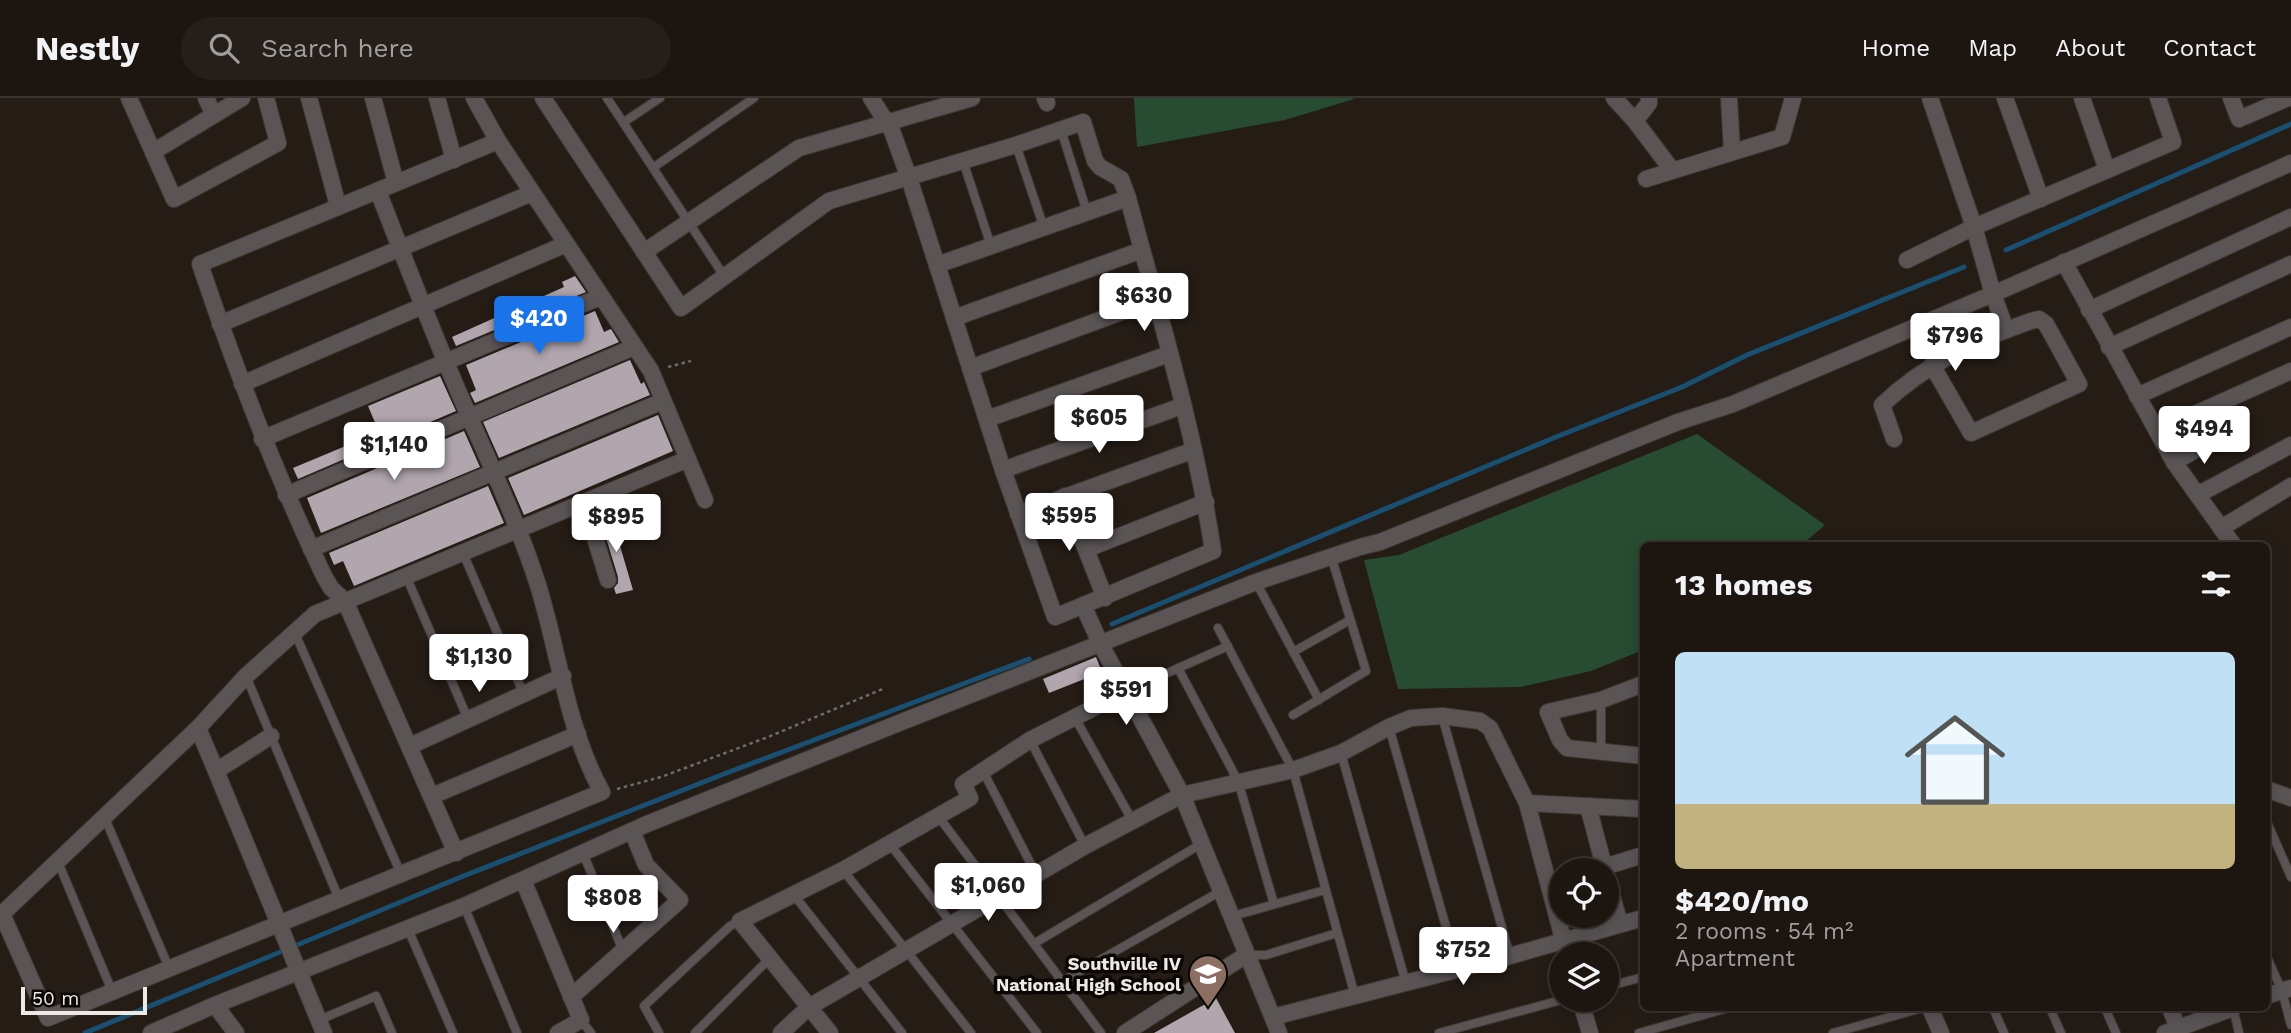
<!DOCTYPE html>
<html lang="en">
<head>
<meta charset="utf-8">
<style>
  body { margin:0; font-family:"Work Sans",sans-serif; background:#251e19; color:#f1f3f6; height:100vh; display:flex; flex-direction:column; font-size:26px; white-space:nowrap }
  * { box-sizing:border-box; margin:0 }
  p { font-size:23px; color:#a09f9f }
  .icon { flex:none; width:38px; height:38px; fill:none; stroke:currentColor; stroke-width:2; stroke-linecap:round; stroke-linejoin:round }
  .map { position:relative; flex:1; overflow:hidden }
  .sheet { position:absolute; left:1640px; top:444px; width:630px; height:469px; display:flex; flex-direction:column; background:#1c1510; border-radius:10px; box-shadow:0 4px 18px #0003,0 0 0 2px #3a3430 }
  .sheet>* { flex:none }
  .buttons { position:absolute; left:1549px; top:760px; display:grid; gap:14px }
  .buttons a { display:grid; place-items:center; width:70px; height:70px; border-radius:50%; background:#1c1510; box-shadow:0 4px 18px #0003,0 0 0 2px #3a3430; font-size:35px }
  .scale { position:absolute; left:21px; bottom:18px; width:126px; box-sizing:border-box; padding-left:7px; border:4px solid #efe9e5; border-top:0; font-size:19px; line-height:24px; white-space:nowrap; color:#efe9e5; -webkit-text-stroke:5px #0b0705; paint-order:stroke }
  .price { position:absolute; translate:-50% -60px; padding:0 16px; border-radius:7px; background:#fff; color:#222; font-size:23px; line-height:46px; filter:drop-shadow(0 2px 4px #0008) }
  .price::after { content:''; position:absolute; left:50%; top:42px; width:21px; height:16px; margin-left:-10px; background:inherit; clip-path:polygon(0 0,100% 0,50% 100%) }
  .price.active { background:#1a73e8; color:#fff }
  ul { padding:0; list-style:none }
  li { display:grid; align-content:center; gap:14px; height:371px; padding:0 35px }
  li+li { border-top:2px solid #3a3430 }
  li span { display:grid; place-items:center; height:217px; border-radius:10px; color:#555 }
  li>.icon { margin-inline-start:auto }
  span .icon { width:126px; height:126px; fill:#fffc; stroke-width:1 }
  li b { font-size:30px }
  h2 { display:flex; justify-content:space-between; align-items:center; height:84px; padding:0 35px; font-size:30px }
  header { display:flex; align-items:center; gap:42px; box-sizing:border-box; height:98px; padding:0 35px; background:#1c1510; border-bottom:2px solid #3a3430 }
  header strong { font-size:33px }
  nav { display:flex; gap:38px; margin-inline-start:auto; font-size:24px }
  .search { width:490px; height:63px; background:#251e19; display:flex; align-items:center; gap:18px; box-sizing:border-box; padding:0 24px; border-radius:38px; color:#a09f9f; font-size:26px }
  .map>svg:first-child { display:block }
  .grass { fill:#284c32 }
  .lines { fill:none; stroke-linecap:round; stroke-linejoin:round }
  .stream { stroke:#194f71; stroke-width:5 }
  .building { fill:#b2a6ae }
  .service-casing { stroke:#413933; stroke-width:10 }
  .minor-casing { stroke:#413933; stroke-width:18 }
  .path { stroke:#726a65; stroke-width:2.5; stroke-dasharray:3.5 3.5; stroke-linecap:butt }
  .service { stroke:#5a5455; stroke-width:8 }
  .minor { stroke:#5a5455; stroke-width:16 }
  .labels { text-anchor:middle; stroke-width:7; stroke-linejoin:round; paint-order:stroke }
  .poi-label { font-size:18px; font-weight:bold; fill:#efe9e5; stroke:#0b0705; text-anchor:end }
</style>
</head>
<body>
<header>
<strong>Nestly</strong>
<div class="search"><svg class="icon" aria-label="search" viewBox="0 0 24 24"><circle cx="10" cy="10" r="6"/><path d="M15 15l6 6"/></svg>Search here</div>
<nav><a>Home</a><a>Map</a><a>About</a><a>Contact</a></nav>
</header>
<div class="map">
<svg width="2291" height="935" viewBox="0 0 2291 935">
  <rect width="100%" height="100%" fill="#251c16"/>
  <g class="grass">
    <path d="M 1134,0 L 1352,0 L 1354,1 L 1285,22 L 1137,49 Z"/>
    <path d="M 1697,336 L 1825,427 L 1800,448 L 1643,448 L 1643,552 L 1591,573 L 1521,589 L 1398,591 L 1364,462 L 1399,457 Z"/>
  </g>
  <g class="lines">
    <g class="stream">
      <path d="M 2006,152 L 2291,26"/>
      <path d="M 1112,526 L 1556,339 L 1682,289 L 1747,257 L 1964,169"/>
      <path d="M 85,935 L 461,779 L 729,674 L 1029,561"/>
    </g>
  </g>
  <g class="building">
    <path d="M 575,178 L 586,194 L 456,248 L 452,239 L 564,189 L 562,184 Z"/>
    <path d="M 595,213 L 604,234 L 611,231 L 619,244 L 475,305 L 470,295 L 476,292 L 466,267 Z"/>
    <path d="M 630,262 L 641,286 L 644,284 L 650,297 L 499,360 L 483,324 Z"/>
    <path d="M 440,278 L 456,313 L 298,381 L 293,370 L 379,334 L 368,308 Z"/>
    <path d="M 658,317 L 673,353 L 524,417 L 508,380 Z"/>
    <path d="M 464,333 L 480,369 L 321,435 L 307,400 Z"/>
    <path d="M 488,388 L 504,425 L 354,488 L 343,463 L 334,467 L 329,455 Z"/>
    <path d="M 610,414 L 633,492 L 616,496 L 614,490 L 618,485 L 618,479 L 599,417 Z"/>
    <path d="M 1096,559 L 1102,574 L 1049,595 L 1043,581 Z"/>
    <path d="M 1216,900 L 1235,935 L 1154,935 Z"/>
  </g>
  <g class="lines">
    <g class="service-casing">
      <g id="service">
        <path d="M 607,0 L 724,178"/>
        <path d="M 624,24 L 660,0"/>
        <path d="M 1061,32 L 1087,114"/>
        <path d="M 1016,47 L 1044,130"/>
        <path d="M 963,63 L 991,148"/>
        <path d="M 654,69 L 754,0"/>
        <path d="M 463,455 L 524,597"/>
        <path d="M 406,478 L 468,621"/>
        <path d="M 1256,484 L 1319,602"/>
        <path d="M 1218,530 L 1293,672 L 1355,898"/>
        <path d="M 294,533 L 401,776"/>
        <path d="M 1293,554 L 1350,522"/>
        <path d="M 1178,570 L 1238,683 L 1274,806"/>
        <path d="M 246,578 L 339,801"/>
        <path d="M 1127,593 L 1228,548"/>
        <path d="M 1601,602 L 1601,655"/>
        <path d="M 1293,617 L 1366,573 L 1331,458"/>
        <path d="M 1074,618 L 1132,722"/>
        <path d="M 1442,618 L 1510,858"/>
        <path d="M 1389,629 L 1458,871"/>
        <path d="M 1030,642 L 1085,748"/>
        <path d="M 1341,655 L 1406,885"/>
        <path d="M 983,673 L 1036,776"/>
        <path d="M 104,718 L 169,870"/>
        <path d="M 938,718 L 1101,935"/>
        <path d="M 2266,722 L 2291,779"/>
        <path d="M 889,745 L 1037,935"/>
        <path d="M 583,755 L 623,853"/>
        <path d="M 58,764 L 112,893"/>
        <path d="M 843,772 L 971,935"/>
        <path d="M 794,797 L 902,935"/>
        <path d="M 464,808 L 517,935"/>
        <path d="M 1233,818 L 1325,792"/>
        <path d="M 408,831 L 453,935"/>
        <path d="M 1035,845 L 1201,746"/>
        <path d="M 1248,857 L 1266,857 L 1337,835"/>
        <path d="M 2266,857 L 2282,893 L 2291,927"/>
        <path d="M 1063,883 L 1221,793"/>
        <path d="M 1606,889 L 1643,879"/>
        <path d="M 1993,910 L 2004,935"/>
        <path d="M 2050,910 L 2061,935"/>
        <path d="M 2105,910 L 2116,935"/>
        <path d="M 2233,910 L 2239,935"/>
        <path d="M 319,922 L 376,898 L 392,935"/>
        <path d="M 581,922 L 591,935"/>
        <path d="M 659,935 L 644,908 L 730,828 L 740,823"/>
        <path d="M 695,935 L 770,860"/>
        <path d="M 1439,935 L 1565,901"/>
        <path d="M 1639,935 L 1728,910"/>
        <path d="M 1833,935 L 1922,910"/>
      </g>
    </g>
    <g class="minor-casing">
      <g id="minor">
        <path d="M 129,0 L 174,101 L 278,45 L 266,0"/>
        <path d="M 206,0 L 214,17"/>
        <path d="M 309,0 L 338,108"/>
        <path d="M 373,0 L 396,85"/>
        <path d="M 437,0 L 454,62"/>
        <path d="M 474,0 L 498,43 L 651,273 L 705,402"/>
        <path d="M 543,0 L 681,210 L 829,103 L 1016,47 L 1083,24 L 1095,63 L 1100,69 L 1121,81 L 1128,100 C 1159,216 1195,334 1213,453 L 1055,519 L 1003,372 L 909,80 L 892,33 L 871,0"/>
        <path d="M 1045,0 L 1047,5"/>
        <path d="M 1614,0 L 1635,23 L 1672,72"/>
        <path d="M 1729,0 L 1732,54"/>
        <path d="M 1930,0 L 1974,129 L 1993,196 L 2006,232"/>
        <path d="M 2005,0 L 2041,101"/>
        <path d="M 2082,0 L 2107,72"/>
        <path d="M 2231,0 L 2239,21 L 2288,0"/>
        <path d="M 1635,23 L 1649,5 L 1649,0"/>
        <path d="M 153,54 L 242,0"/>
        <path d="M 1646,81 L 1782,39 L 1793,0"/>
        <path d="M 378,93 C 404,160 430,228 459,295 C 486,358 517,421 538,487 C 559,555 567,631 602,694 L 48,920 L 2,816 L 198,630 L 246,578 L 315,516 L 688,361"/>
        <path d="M 644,154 L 799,50 L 972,0"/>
        <path d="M 1907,162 L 1974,129 L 2173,44 L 2158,0"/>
        <path d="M 2064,164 L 2174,364 L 2234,448"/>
        <path d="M 937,167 L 1128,100"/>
        <path d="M 2089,212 L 2291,119"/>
        <path d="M 954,220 L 1142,152"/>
        <path d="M 220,226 L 532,95"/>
        <path d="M 2109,249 L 2291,166"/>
        <path d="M 970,270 L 1154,202"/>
        <path d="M 242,286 L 566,146"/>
        <path d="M 2137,298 L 2291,229"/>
        <path d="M 987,321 L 1169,256"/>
        <path d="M 2157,333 L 2291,273"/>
        <path d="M 262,341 L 600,199"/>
        <path d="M 1894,341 L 1882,307 C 1925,266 1976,242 2031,223 L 2039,221 L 2046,226 L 2079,286 L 1971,335 L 1932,267"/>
        <path d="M 2174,364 L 2217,340"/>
        <path d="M 1003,372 L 1182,308"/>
        <path d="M 2199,396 L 2291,347"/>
        <path d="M 286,397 L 634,249"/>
        <path d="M 1065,398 L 1105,500"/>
        <path d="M 584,404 L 608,482"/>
        <path d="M 1018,416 L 1194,352"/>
        <path d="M 2221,430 L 2291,388"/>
        <path d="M 311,451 L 663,303"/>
        <path d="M 1087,451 L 1206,404"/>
        <path d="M 1083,507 L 1100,545 L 1182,697 L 1279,935"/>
        <path d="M 1643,586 L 1601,602 L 1548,614 L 1560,642 L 1567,650 L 1643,658"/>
        <path d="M 198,630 L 216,673"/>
        <path d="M 271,638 L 216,673 L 324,935"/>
        <path d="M 410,648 L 563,578"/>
        <path d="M 2266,691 L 2291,700"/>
        <path d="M 432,698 L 578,636"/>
        <path d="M 1527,705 L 1643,711"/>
        <path d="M 1588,708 L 1605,772"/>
        <path d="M 456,755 L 345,503 L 331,490 L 324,478 C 276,377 236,273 200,166 L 498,43"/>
        <path d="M 1604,769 L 1643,757"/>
        <path d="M 1606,777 L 1620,826"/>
        <path d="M 523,782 L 581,922 L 558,935"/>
        <path d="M 2266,898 L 2291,890"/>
        <path d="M 571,899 L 680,802 L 646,767 L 632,733"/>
        <path d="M 1580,901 L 1590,935"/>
        <path d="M 215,907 L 236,935"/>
        <path d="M 1930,910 L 1941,935"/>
        <path d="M 2170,910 L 2180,935"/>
        <path d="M 1273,919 L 1510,858 L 1643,820"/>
        <path d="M 151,935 L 215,907 L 464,808 L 647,726 L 904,623 L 1256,484 L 1360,449 L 1380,444 L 1678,324 L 1733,306 L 1993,196 L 2291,65"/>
        <path d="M 781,935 L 809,909 L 859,880 L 1085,748 L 1182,697 L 1293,672 L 1341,655 L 1389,629 L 1411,620 L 1442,618 L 1480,623 L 1490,630 L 1527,705 L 1567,856"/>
        <path d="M 830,935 L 740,823 L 843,772 L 970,700 L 963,686 L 1030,642 L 1127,593"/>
        <path d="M 1125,935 L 1246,857"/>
        <path d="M 2165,935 L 2233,910"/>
      </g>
    </g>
    <g class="path">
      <path d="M 668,269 L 691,263"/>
      <path d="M 617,691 L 661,679 L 768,639 L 885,590"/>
    </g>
    <use href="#service" class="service"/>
    <use href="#minor" class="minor"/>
  </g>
  <defs>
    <g id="school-pin" transform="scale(2.0125)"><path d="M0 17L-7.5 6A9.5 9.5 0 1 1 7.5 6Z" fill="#8d6e63" stroke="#0b0705"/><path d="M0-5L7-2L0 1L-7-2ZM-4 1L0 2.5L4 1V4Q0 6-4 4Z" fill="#fff"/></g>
  </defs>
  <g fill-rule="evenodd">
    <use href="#school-pin" x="1208" y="876"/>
  </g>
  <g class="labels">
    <g class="poi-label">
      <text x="1181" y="872">Southville IV<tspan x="1181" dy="21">National High School</tspan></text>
    </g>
  </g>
</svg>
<div class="buttons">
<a><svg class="icon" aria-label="locate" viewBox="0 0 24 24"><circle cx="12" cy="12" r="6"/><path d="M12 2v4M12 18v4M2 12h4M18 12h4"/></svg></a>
<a><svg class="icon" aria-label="layers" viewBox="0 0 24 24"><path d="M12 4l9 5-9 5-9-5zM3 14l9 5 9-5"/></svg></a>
</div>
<div class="scale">50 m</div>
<b class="price" style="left:1144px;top:235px">$630</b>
<b class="price active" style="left:539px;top:258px">$420</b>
<b class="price" style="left:1955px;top:275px">$796</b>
<b class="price" style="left:1099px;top:357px">$605</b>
<b class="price" style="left:2204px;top:368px">$494</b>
<b class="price" style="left:394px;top:384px">$1,140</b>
<b class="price" style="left:1069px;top:455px">$595</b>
<b class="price" style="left:616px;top:456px">$895</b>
<b class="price" style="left:479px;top:596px">$1,130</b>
<b class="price" style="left:1126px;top:629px">$591</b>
<b class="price" style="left:988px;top:825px">$1,060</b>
<b class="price" style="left:613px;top:837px">$808</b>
<b class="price" style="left:1463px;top:889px">$752</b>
<section class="sheet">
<h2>13 homes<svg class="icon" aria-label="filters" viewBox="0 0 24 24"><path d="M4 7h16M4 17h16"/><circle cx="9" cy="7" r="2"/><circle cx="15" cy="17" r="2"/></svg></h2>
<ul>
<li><span style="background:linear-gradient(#bfe0f5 70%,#c2b280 0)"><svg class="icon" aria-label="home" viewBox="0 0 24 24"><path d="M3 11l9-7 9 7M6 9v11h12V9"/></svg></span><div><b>$420/mo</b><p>2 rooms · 54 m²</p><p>Apartment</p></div></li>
</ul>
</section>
</div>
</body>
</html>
